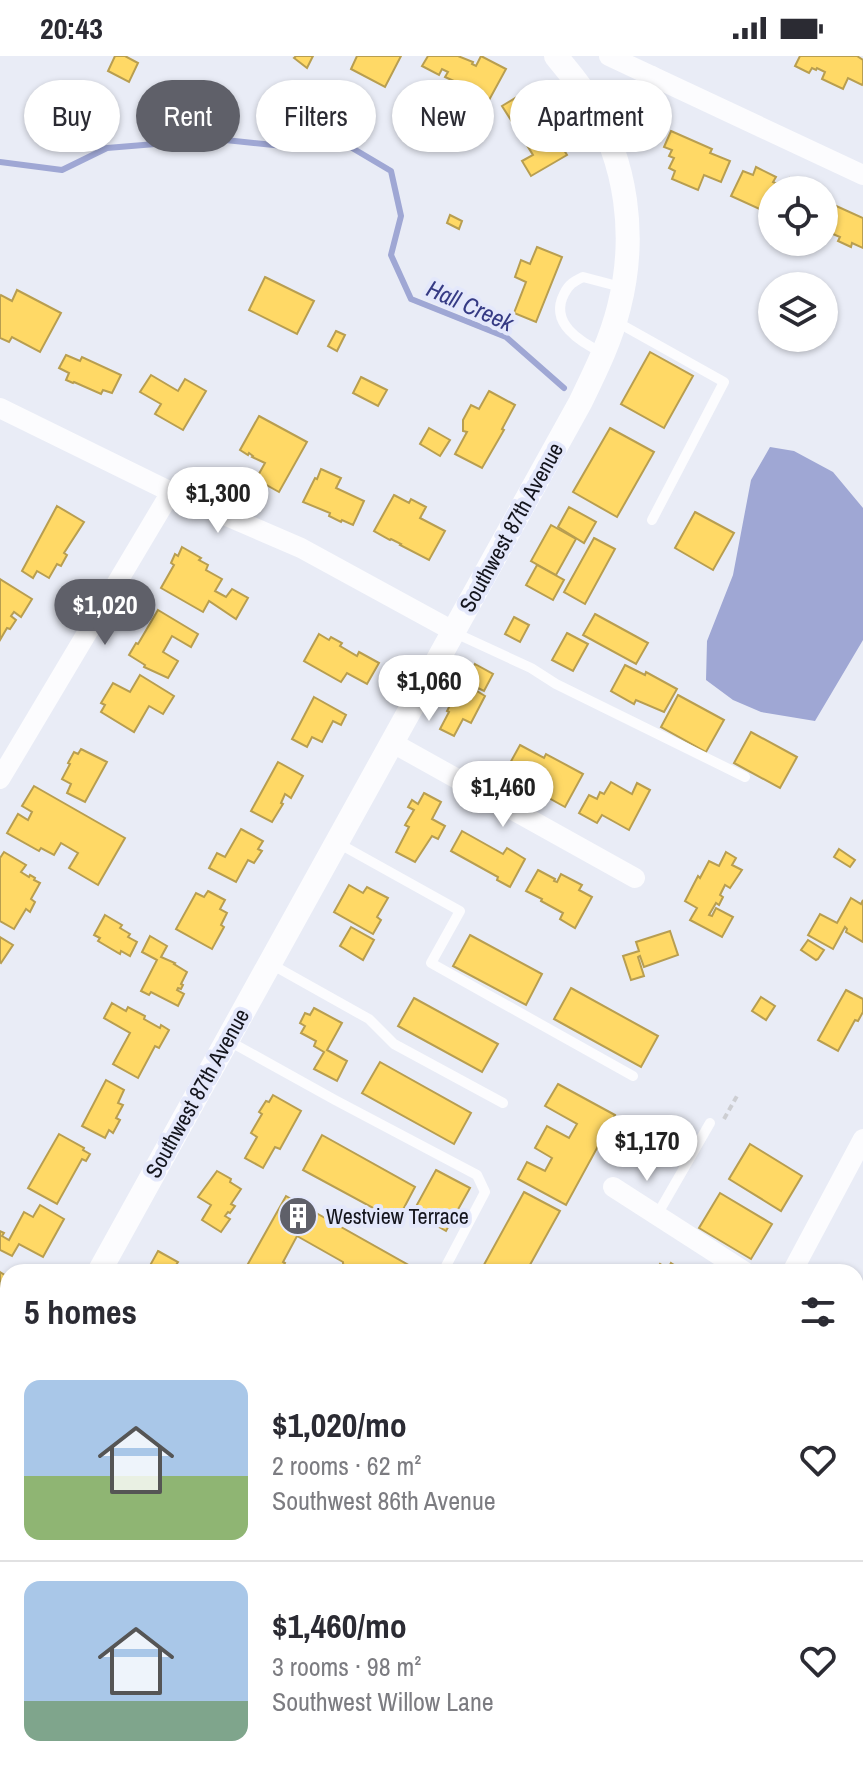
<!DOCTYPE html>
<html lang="en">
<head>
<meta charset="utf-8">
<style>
  body { margin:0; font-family:"Archivo Narrow",sans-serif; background:#f7f7f7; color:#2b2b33; height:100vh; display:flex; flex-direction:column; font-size:30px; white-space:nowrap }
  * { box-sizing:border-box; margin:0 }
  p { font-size:26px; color:#7c7c81 }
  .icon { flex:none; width:44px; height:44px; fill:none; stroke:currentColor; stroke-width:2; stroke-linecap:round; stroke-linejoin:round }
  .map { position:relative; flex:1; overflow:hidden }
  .drawer { position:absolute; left:0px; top:1208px; width:864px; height:512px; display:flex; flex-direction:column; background:#fff; border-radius:24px 24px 0 0; box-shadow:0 2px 6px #0004 }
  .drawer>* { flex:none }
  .banner { position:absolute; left:24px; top:24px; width:816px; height:72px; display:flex; gap:16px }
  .buttons { position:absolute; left:758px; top:120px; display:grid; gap:16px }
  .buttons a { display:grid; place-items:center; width:80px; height:80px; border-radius:50%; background:#fff; box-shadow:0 2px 6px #0004; font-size:40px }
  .price { position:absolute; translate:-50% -68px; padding:0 18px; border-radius:28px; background:#fff; color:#222; font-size:26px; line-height:52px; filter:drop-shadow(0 2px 4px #0008) }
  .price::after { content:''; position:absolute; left:50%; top:48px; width:24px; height:18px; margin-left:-12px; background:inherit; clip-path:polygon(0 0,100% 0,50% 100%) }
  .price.selected { background:#5f6069; color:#fff }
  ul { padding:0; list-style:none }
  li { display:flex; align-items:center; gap:24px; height:200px; padding:0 24px }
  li+li { border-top:2px solid #e1e1e2 }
  li span { display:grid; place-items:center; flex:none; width:224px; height:160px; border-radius:16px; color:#555 }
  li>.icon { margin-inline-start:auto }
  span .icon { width:96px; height:96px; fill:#fffc; stroke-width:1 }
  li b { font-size:34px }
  h2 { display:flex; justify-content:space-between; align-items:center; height:96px; padding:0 24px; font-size:34px }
  .pill { padding:0 28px; border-radius:36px; background:#fff; box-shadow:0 2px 6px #0004; font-size:28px; line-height:72px }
  .pill.selected { background:#5f6069; color:#fff }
  .status { display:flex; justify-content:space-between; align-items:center; height:56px; padding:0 40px; background:#fff; direction:ltr }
  .status svg { height:22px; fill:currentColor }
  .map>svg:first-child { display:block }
  .built { fill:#dfe3f9 }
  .water { fill:#9fa7d4 }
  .homes { fill:#ffd966; stroke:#b89e50; stroke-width:2 }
  .shops { fill:#e06666; stroke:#a34e50; stroke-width:2 }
  .public { fill:#76a5af; stroke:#597a83; stroke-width:2 }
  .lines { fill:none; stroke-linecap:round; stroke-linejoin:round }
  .stream { stroke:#9fa7d4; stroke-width:6 }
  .path { stroke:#cdced2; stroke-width:4; stroke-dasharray:6 4; stroke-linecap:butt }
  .service { stroke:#fcfcfe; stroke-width:10 }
  .minor { stroke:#fcfcfe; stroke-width:20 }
  .tertiary { stroke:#fcfcfe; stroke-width:24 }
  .labels { text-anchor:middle; stroke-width:8; stroke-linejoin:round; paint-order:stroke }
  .street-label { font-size:22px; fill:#14151d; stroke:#e4e8fb }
  .poi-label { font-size:22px; fill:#14151d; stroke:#e4e8fb; text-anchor:start }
  .water-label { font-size:24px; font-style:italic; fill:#353a84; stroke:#e4e8fb }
</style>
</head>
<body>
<div class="status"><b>20:43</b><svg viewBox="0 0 49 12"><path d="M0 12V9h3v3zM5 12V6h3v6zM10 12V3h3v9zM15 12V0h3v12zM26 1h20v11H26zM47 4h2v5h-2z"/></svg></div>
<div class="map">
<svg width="863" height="1720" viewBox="0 0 863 1720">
  <rect width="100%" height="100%" fill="#e9ecf6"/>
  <g class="built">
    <path d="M 8,1425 L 8,1712 L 793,1712 L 791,1715 L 752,1720 L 0,1720 L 0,1440 Z"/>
    <path d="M 856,1487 L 863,1491 L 863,1599 L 856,1610 Z"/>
  </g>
  <path class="water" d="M 770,391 L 794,395 L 833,416 L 863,452 L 863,584 L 815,665 L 761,656 L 733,644 L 706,624 L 707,585 L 733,519 L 751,424 Z"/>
  <g class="homes">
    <path d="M 115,0 L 125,0 L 138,7 L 129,26 L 108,15 Z"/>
    <path d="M 296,0 L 313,0 L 307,12 L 294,2 Z"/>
    <path d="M 357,0 L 401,0 L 385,31 L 351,13 Z"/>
    <path d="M 428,0 L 458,0 L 473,6 L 472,8 L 476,10 L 481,0 L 506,13 L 488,46 L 472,38 L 471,40 L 453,30 L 456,26 L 445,21 L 448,16 L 442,13 L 439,19 L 422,10 Z"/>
    <path d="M 800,0 L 857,0 L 863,4 L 863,27 L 862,29 L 848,22 L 843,33 L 822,23 L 825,16 L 817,12 L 816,14 L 812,12 L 809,17 L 795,10 Z"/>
    <path d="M 522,38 L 534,59 L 542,55 L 550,69 L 544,72 L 554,88 L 559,86 L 567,99 L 531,120 L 522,105 L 533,99 L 502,50 Z"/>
    <path d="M 671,75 L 712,93 L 710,97 L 730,105 L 721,126 L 704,119 L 698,134 L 672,123 L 675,115 L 669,112 L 674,102 L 669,100 L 672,94 L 664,91 Z"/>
    <path d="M 756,111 L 776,121 L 773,126 L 786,132 L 790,122 L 812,132 L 812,134 L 772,134 L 772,166 L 760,160 L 762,154 L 731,140 L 743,115 L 753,119 Z"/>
    <path d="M 834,149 L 863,162 L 863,192 L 852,187 L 851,191 L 838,185 L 840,181 L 826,175 L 824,177 L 824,153 L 831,156 Z"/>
    <path d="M 450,159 L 462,165 L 459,173 L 447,167 Z"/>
    <path d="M 537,191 L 562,201 L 536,266 L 514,257 L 526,226 L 515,221 L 521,204 L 530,208 Z"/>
    <path d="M 265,221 L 314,245 L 297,278 L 249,254 Z"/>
    <path d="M 17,234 L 61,257 L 40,296 L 12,281 L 9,286 L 0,282 L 0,241 L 1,239 L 12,245 Z"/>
    <path d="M 336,275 L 345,279 L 337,295 L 328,290 Z"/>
    <path d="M 650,296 L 693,320 L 664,372 L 621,348 Z"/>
    <path d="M 66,299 L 80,305 L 82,301 L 121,319 L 112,337 L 103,334 L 101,338 L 74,326 L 73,327 L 66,324 L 69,317 L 59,312 Z"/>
    <path d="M 151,319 L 178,335 L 185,323 L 206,335 L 183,374 L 155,358 L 161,348 L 140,336 Z"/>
    <path d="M 361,321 L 387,334 L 378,350 L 353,337 Z"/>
    <path d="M 489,335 L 515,349 L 502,373 L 504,374 L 482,412 L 455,398 L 467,376 L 463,375 L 463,364 L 471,349 L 479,353 Z"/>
    <path d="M 259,360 L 307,386 L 279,436 L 256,423 L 265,407 L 252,401 L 253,400 L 249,397 L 248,399 L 240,394 Z"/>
    <path d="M 429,372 L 450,384 L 440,400 L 420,388 Z"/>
    <path d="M 610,372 L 654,396 L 617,461 L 573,436 Z"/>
    <path d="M 321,413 L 341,422 L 336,432 L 364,445 L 353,469 L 342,464 L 341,466 L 329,460 L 330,457 L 303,446 L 315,422 L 317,423 Z"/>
    <path d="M 394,439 L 409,447 L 411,443 L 426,451 L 420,462 L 445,475 L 429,504 L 400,489 L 401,488 L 391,483 L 390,484 L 374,475 Z"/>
    <path d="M 57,450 L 84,466 L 64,497 L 67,499 L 61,510 L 57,508 L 49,522 L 37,515 L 33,522 L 22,515 Z"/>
    <path d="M 569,451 L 596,466 L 584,487 L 558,471 Z"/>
    <path d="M 695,456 L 734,477 L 713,514 L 675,492 Z"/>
    <path d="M 551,469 L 576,483 L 556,519 L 531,505 Z"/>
    <path d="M 594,482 L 615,493 L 585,548 L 564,536 Z"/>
    <path d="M 182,491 L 201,502 L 199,504 L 208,509 L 206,514 L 222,523 L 215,535 L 226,541 L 232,533 L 248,542 L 236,563 L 209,545 L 203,556 L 161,532 L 174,509 L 171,507 L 175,498 L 178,500 Z"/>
    <path d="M 537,509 L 564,524 L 553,544 L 526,529 Z"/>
    <path d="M 0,523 L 32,543 L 21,561 L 14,556 L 11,560 L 16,564 L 10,573 L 7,572 L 0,584 Z"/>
    <path d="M 158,554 L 198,578 L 191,591 L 172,580 L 163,596 L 178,605 L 168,622 L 144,611 L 145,609 L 129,599 L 136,587 L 138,588 Z"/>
    <path d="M 595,558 L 648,587 L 636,608 L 583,579 Z"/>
    <path d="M 514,561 L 529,569 L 520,586 L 505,578 Z"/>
    <path d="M 567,577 L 588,588 L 573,615 L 552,604 Z"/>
    <path d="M 319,578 L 329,584 L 331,581 L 342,587 L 340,590 L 357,600 L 359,596 L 379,607 L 367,628 L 347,617 L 341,626 L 304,605 Z"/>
    <path d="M 475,608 L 493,618 L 484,635 L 478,632 L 477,635 L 485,640 L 471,667 L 463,663 L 454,680 L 440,673 L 449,656 L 447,655 L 462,626 L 470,630 L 471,629 L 466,626 Z"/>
    <path d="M 625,609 L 645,619 L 646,616 L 677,633 L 664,656 L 636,644 L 634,648 L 611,635 Z"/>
    <path d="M 140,619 L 174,640 L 163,658 L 149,650 L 134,676 L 101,656 L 105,649 L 101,647 L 113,627 L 130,636 Z"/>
    <path d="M 678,639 L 724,664 L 706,696 L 661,671 Z"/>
    <path d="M 314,641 L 346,659 L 341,669 L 333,665 L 322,686 L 312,681 L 307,691 L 292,683 Z"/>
    <path d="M 751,676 L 797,701 L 780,732 L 734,707 Z"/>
    <path d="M 520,689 L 544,702 L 546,698 L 583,718 L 565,751 L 522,727 L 526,719 L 509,709 Z"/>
    <path d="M 81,693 L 107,706 L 85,746 L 67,737 L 71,728 L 62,723 L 70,708 L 68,707 L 74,696 L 78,698 Z"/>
    <path d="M 278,706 L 303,720 L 291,742 L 285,738 L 281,747 L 283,748 L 272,766 L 251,755 Z"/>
    <path d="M 611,726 L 632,738 L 637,727 L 650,734 L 629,774 L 602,759 L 597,767 L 579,757 L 589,739 L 597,743 L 600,736 L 604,738 Z"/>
    <path d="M 34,730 L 125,782 L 98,829 L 69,812 L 78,797 L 61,787 L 54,799 L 41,792 L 39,795 L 7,777 L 18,758 L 28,764 L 32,756 L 22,750 Z"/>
    <path d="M 424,737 L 441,746 L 432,763 L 445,770 L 438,783 L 432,780 L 415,806 L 396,796 L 409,771 L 405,769 L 414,754 L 408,751 L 412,744 L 418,748 Z"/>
    <path d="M 241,773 L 263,785 L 258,793 L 262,795 L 254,807 L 248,804 L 236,826 L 209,812 L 217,797 L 225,801 Z"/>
    <path d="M 462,775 L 503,798 L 507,792 L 525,803 L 510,831 L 497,824 L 498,821 L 451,795 Z"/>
    <path d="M 839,793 L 855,804 L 850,811 L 834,801 Z"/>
    <path d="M 4,796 L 26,809 L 21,816 L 29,821 L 30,819 L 35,822 L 34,824 L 40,827 L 31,843 L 35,846 L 30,856 L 26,853 L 14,873 L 0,865 L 0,802 Z"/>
    <path d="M 726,796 L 736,802 L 732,809 L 742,814 L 730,832 L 725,829 L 720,839 L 723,841 L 719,849 L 716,847 L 709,859 L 712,860 L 716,852 L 733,861 L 722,881 L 690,864 L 697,852 L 685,845 L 698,820 L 700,822 L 709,805 L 719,810 Z"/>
    <path d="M 538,814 L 555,823 L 554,825 L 557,826 L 561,818 L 582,829 L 579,834 L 592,841 L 575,872 L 560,863 L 563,857 L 541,845 L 542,843 L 526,835 Z"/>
    <path d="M 349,829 L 363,837 L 367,831 L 388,842 L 377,861 L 381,864 L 373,878 L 334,856 Z"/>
    <path d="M 208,835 L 225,844 L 220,853 L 227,857 L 221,869 L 224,871 L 212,893 L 176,873 L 196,837 L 204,841 Z"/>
    <path d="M 851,842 L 861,848 L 863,844 L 863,886 L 846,876 L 847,873 L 845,871 L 833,893 L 808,879 L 820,858 L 837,867 Z"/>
    <path d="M 105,859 L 122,869 L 120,872 L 130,878 L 128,881 L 137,886 L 130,900 L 121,895 L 120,898 L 98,885 L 100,882 L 94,879 Z"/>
    <path d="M 351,871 L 374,884 L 363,904 L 340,890 Z"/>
    <path d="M 670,875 L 678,899 L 644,911 L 640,900 L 638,901 L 644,920 L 631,924 L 623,900 L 639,895 L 636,886 Z"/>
    <path d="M 470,879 L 542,918 L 526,949 L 453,910 Z"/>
    <path d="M 150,880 L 167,890 L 161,901 L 175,907 L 174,908 L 187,916 L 181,928 L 183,929 L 181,933 L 178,932 L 177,934 L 184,938 L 178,950 L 151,936 L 149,939 L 141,935 L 157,904 L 142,896 Z"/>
    <path d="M 0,881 L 13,889 L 1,907 L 0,906 Z"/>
    <path d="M 808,884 L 824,894 L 818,903 L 816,904 L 801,894 Z"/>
    <path d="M 571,932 L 658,980 L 641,1011 L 554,963 Z"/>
    <path d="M 846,934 L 863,943 L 863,956 L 858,965 L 855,964 L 838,995 L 818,984 Z"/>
    <path d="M 761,941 L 775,950 L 766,964 L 752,955 Z"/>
    <path d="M 414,942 L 498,988 L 482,1016 L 398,970 Z"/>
    <path d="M 112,947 L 126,955 L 128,951 L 145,960 L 144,963 L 160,972 L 161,969 L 169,974 L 159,992 L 155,990 L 138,1022 L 113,1008 L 130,977 L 104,962 Z"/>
    <path d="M 314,952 L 342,967 L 327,994 L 347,1005 L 337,1025 L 314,1013 L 324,996 L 314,990 L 316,985 L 301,977 L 305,970 L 300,967 L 305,957 L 310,959 Z"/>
    <path d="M 380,1006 L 471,1057 L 454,1088 L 362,1037 Z"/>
    <path d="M 106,1024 L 124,1034 L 118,1047 L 123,1049 L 116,1062 L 120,1064 L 113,1077 L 109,1074 L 105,1082 L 82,1070 Z"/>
    <path d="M 558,1028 L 615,1059 L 566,1149 L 518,1123 L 527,1106 L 545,1115 L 552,1102 L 535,1092 L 547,1070 L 569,1082 L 577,1068 L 545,1050 Z"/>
    <path d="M 273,1039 L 301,1055 L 280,1093 L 275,1091 L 263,1112 L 245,1102 L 257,1081 L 251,1077 L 262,1058 L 259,1056 L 266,1045 L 269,1046 Z"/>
    <path d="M 59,1078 L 84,1092 L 83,1094 L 90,1098 L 86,1105 L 82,1103 L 57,1148 L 28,1132 Z"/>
    <path d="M 322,1079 L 415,1131 L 397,1165 L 303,1114 Z"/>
    <path d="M 750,1088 L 802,1120 L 781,1155 L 729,1123 Z"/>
    <path d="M 436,1114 L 470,1132 L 446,1175 L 413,1156 Z"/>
    <path d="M 217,1115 L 231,1123 L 230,1126 L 241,1133 L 231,1148 L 235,1150 L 230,1157 L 228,1156 L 225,1160 L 230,1163 L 221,1176 L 202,1164 L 211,1149 L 198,1141 Z"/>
    <path d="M 524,1136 L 560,1155 L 526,1216 L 480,1216 Z"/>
    <path d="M 720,1137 L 772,1168 L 751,1203 L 699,1172 Z"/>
    <path d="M 286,1140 L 421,1216 L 362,1216 L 353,1211 L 352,1213 L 343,1208 L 343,1206 L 297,1180 L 283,1206 L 285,1207 L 280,1216 L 246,1216 L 244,1215 Z"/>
    <path d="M 40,1149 L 64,1163 L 43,1201 L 19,1188 L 12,1200 L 0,1194 L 0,1175 L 4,1177 L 2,1180 L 9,1184 L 24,1156 L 33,1161 Z"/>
    <path d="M 158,1195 L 178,1206 L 172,1215 L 174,1216 L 147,1215 Z"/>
    <path d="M 671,1207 L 682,1214 L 681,1216 L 655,1216 L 660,1208 L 668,1213 Z"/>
    <path d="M 0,1216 L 8,1221 L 8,1256 L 0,1252 Z"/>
    <path d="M 856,1261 L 863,1266 L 863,1299 L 861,1298 L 856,1307 Z"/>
    <path d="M 862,1335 L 863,1373 L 860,1378 L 856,1376 L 856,1345 Z"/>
  </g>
  <g class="shops">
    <path d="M 0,1607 L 8,1607 L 8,1712 L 36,1712 L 43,1720 L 0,1720 Z"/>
    <path d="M 137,1712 L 220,1712 L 155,1720 L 138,1720 Z"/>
    <path d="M 534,1712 L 615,1712 L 621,1716 L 623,1712 L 686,1712 L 681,1720 L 529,1720 Z"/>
  </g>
  <path class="public" d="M 0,1466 L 8,1470 L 8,1556 L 0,1551 Z"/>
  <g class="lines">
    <path class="stream" d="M 0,106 L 62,114 L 107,92 L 216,83 L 293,91 L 332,80 L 391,115 L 401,160 L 391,199 L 411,243 L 506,281 L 564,332"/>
    <path class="path" d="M 724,1063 L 737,1040"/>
    <g class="service">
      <path d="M 615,265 L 724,326 L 652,464"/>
      <path d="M 603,297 C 580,286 549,267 564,238 C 569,228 573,226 583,221 L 621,231"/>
      <path d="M 453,576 L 531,612 L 556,628 L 745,721"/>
      <path d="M 336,786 L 460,855 L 431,907 L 633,1020"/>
      <path d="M 269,907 L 369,963 L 394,988 L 503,1047"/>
      <path d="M 227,984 L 335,1044 L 477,1119 L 485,1136 L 446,1210"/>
      <path d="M 657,1159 L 710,1067"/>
      <path d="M 856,1578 L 863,1582"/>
      <path d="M 0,1595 L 8,1595"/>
      <path d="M 77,1712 L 78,1720"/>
      <path d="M 333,1720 L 337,1712"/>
      <path d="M 378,1720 L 379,1712"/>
      <path d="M 476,1720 L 476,1718 L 482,1720"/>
    </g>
    <g class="minor">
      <path d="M 609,0 L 863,119"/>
      <path d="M 612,90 L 618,66 L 622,58 L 643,38 L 652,20"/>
      <path d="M 0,352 L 171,436 L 301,492 L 453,575"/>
      <path d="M 391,686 L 635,822"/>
      <path d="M 0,723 L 171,436"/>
      <path d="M 613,1131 L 745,1216"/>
      <path d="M 792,1216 L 863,1083"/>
      <path d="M 0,1317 L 8,1321"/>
      <path d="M 856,1399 L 863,1404"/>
      <path d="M 515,1720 L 519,1712"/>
    </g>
    <g class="tertiary">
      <path d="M 99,1216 L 580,347 C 595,316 611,284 619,251 C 637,180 627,106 589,44 C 580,28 567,14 556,0"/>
      <path d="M 0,1395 L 8,1381"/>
      <path d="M 856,1674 L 863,1663"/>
      <path d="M 829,1720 L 833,1712"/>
    </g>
  </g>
  <defs>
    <g id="building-disc" transform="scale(2)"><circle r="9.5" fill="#5f6069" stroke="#e4e8fb"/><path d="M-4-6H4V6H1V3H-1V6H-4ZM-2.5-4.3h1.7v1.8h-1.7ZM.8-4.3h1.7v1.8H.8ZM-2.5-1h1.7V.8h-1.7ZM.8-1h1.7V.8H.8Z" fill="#fff"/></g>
  </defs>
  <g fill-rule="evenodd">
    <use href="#building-disc" x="298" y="1160"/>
  </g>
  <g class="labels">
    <g class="street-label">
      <text transform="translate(511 471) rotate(-61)" y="8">Southwest 87th Avenue</text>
      <text transform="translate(197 1037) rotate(-61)" y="8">Southwest 87th Avenue</text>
    </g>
    <g class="poi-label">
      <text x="326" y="1168">Westview Terrace</text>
    </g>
    <g class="water-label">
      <text transform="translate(470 250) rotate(24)" y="8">Hall Creek</text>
    </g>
  </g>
</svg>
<div class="buttons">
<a><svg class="icon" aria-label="locate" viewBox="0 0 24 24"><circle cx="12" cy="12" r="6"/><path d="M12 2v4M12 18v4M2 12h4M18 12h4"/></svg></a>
<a><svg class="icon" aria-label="layers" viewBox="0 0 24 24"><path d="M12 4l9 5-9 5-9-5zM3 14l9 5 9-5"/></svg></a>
</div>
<b class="price" style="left:218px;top:479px">$1,300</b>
<b class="price selected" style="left:105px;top:591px">$1,020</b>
<b class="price" style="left:429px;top:667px">$1,060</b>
<b class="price" style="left:503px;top:773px">$1,460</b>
<b class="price" style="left:647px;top:1127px">$1,170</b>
<div class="banner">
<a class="pill">Buy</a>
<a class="pill selected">Rent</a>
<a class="pill">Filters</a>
<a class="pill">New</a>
<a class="pill">Apartment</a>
</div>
<section class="drawer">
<h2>5 homes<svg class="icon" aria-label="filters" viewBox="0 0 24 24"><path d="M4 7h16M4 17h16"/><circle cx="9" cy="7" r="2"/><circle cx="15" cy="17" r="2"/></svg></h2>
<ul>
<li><span style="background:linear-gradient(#a9c7e8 60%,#8fb573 0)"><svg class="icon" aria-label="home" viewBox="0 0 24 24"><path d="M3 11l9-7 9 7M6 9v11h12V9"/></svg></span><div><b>$1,020/mo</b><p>2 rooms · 62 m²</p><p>Southwest 86th Avenue</p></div><svg class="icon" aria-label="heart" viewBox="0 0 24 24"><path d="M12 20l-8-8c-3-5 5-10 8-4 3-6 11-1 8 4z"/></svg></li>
<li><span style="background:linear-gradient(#a9c7e8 75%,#7fa58c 0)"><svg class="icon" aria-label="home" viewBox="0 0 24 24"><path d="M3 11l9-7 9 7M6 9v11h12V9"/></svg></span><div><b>$1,460/mo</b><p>3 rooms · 98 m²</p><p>Southwest Willow Lane</p></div><svg class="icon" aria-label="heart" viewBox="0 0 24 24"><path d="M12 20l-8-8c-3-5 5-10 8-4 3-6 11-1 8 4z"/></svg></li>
</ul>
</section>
</div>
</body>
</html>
